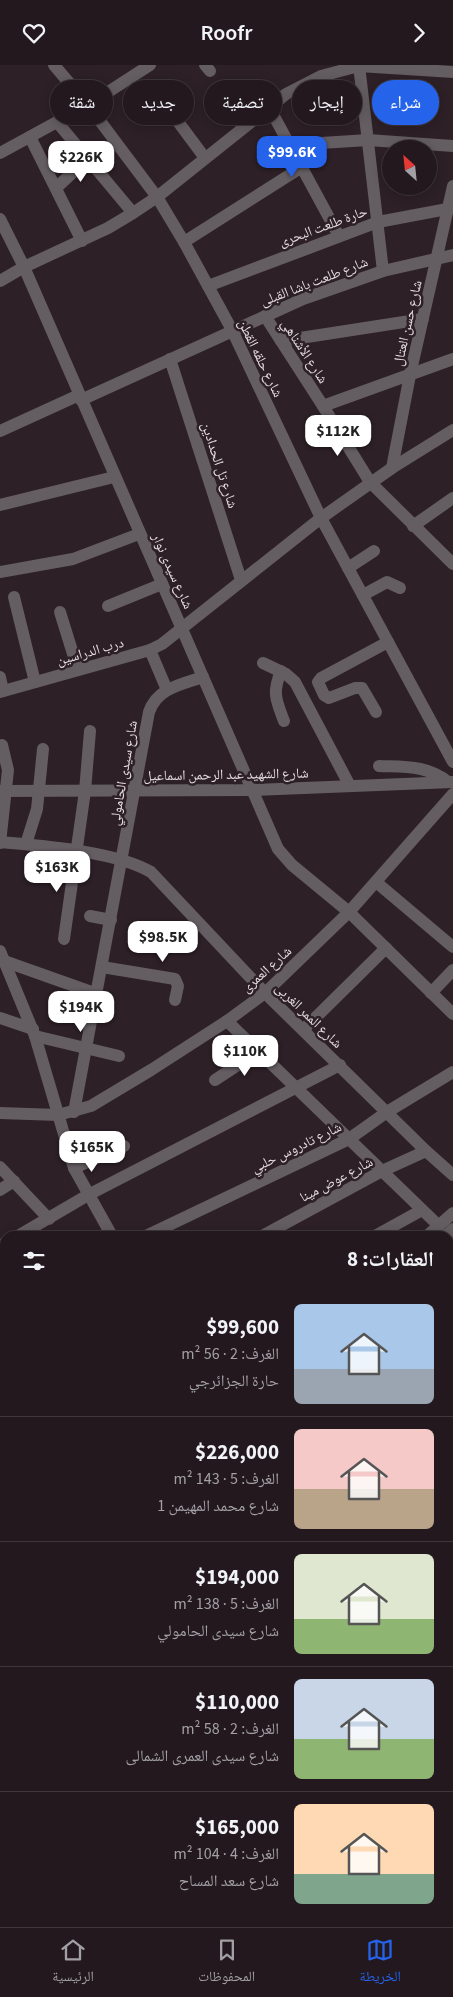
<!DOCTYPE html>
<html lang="ar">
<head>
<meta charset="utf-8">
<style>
  body { margin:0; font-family:"Source Sans 3","Noto Naskh Arabic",sans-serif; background:#2a2126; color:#f1f3f6; direction:rtl; height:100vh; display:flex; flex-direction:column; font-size:19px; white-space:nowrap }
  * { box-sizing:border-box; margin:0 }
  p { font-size:16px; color:#a2a0a4 }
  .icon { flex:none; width:28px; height:28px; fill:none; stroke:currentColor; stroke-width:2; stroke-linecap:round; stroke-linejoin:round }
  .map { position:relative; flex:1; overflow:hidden; direction:ltr }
  .panel { position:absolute; left:0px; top:1166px; width:454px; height:696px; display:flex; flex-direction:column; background:#22181d; border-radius:15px 15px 0 0; box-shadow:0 2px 12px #0003,0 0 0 1px #3f373b; direction:rtl }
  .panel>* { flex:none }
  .hud { position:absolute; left:15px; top:15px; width:424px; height:45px; direction:rtl; display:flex; gap:10px }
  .needle { width:32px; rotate:333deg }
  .buttons { position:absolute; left:382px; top:75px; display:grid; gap:10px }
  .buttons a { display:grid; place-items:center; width:55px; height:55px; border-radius:50%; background:#22181d; box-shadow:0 2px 12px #0003,0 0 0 1px #3f373b; font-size:25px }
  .price { position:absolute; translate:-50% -42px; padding:0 11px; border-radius:10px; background:#fff; color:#222; font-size:16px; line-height:32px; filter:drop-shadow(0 1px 2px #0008) }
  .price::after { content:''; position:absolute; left:50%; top:30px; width:15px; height:11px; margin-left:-8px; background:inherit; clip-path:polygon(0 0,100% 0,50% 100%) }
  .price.on { background:#2563eb; color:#fff }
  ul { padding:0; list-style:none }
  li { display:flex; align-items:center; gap:15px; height:125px; padding:0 20px }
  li+li { border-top:1px solid #3f373b }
  li span { display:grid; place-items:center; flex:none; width:140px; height:100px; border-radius:8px; color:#555 }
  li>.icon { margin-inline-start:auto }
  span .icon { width:60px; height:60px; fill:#fffc; stroke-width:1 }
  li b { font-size:21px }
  h2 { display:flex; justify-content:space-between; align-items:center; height:60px; padding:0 20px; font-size:21px }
  .chip { padding:0 18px; border-radius:22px; background:#22181d; box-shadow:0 2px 12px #0003,0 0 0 1px #3f373b; font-size:18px; line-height:45px }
  .chip.on { background:#2563eb; color:#fff }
  header { display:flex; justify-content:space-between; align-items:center; height:65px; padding:0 20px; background:#22181d; font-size:22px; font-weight:600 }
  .tabs { display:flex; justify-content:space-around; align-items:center; height:70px; border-top:1px solid #3f373b; background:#22181d; font-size:14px; color:#a2a0a4 }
  .tabs a { display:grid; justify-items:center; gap:2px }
  .tabs .on { color:#2563eb }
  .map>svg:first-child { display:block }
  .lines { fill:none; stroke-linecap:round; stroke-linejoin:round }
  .minor { stroke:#645d61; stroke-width:12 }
  .major { stroke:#a4969d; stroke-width:12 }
  .rail-casing { stroke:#a79da3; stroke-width:5.5 }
  .rail { stroke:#2d2027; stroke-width:4; stroke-dasharray:11; stroke-linecap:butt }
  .labels { text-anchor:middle; stroke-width:5; stroke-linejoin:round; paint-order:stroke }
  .street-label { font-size:14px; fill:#e6dde2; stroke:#2d2027 }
</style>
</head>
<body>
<header><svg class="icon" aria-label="forward" viewBox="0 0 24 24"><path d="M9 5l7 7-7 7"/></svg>Roofr<svg class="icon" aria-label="heart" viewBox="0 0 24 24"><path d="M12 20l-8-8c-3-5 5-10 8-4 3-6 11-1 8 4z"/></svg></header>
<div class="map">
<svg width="453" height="1862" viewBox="0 0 453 1862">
  <rect width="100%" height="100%" fill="#2d2027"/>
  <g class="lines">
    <g class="minor">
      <path d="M 54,0 L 88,40 L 157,132 L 184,177 L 232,265 L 321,453 L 453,697"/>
      <path d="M 205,0 L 210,6"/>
      <path d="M 359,0 L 383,206"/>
      <path d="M 269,42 L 339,171"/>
      <path d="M 173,50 L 205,93"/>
      <path d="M 57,57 L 133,148"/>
      <path d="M 30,72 L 82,176"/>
      <path d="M 290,80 L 368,75 L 453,81"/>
      <path d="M 0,88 L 88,40 L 150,0"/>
      <path d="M 56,123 L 87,94"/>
      <path d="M 0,154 L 24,202 L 278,784 L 292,800 L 349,847 L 453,949"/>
      <path d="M 184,177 L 302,102"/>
      <path d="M 0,216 L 24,202 L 108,163 L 133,148 L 157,132 L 286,29 L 321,11 L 359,1 L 453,7"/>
      <path d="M 208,221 L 378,157 L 453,143"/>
      <path d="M 265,251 L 323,341 L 370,417 L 453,499"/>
      <path d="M 281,276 L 423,254"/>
      <path d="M 170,294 L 241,515"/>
      <path d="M 81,335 L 303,234 L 383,206 L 453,190"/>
      <path d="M 323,341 L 453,294"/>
      <path d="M 0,366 L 79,330"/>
      <path d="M 392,403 L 410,310 L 453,121"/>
      <path d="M 0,440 L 114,412"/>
      <path d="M 413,461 L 453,433"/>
      <path d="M 348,503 L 374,486"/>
      <path d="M 0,507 L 73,494 L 139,469"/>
      <path d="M 363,530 L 387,517 L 400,523"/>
      <path d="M 14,532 L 35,617"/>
      <path d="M 108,541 L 162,519"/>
      <path d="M 60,547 L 78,605"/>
      <path d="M 150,585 L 167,625"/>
      <path d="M 263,598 L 286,609 L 295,617 L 350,721"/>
      <path d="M 281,606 C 272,628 276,635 284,656"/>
      <path d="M 0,612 L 3,626"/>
      <path d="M 0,627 L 150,585 L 162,579 L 321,453 L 392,403 L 453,365"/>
      <path d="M 376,647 L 362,623 L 355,623 L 329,633 L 324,630 L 318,617 L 321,613 L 388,577"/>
      <path d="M 379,701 C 404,702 428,700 448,717"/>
      <path d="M 0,726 L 252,725 L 453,717"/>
      <path d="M 0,777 C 42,781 115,786 151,807 L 265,928 L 426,1086 L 453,1110"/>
      <path d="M 0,778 L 8,705 L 2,680"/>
      <path d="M 26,779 L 37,744 L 43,684"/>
      <path d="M 376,817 L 453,882"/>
      <path d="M 90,851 L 111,855"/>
      <path d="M 64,874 L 85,726 L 90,666"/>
      <path d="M 0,886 L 35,971 L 74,1103 L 112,1171"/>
      <path d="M 4,896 L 97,929"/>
      <path d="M 102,902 L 175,914 L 178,921 L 175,935"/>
      <path d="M 431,928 L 453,905"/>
      <path d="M 0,953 L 33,964"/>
      <path d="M 227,956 L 439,1161"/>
      <path d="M 303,965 L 386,883"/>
      <path d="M 35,971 L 119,991"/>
      <path d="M 215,1015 L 259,986"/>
      <path d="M 74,1047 L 149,647 C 157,623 182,619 203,612"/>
      <path d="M 0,1048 L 58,1050 L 91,1041 L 151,1005 L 227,956 L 265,928 L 349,847 L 453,729"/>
      <path d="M 0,1102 L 49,1154"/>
      <path d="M 74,1103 L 124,1081"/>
      <path d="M 0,1125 L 14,1116"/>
      <path d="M 18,1171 L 88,1130 L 340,1000"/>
      <path d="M 146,1171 L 349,1074 L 387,1047 L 453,1007"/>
      <path d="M 262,1171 L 382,1106 L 426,1086"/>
      <path d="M 375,1171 L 422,1145"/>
      <path d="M 427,1171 L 453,1148"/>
      <path d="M 446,1171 L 453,1164"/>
      <path d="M 0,1181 L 5,1178"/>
      <path d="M 0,1245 L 5,1242"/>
      <path d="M 0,1316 L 5,1314"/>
      <path d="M 449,1345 L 453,1342"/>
      <path d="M 0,1389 L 5,1389"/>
      <path d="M 449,1401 L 453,1396"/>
      <path d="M 0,1403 L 5,1404"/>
      <path d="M 449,1478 L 453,1473"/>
      <path d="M 449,1555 L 453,1551"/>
      <path d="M 449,1590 L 453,1601"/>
      <path d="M 449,1635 L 453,1636"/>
      <path d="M 449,1836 L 453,1837"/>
      <path d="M 0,1855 L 5,1853"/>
      <path d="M 163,1861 L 193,1862"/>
      <path d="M 49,1862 L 58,1858"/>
      <path d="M 290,1862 L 291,1858"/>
      <path d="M 415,1862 L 415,1858"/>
    </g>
    <g class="major">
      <path d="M 0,1781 L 5,1779"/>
      <path d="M 449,1789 L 453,1790"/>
    </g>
    <g class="rail-casing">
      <g id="rail">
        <path d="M 449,1204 L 453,1200"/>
        <path d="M 449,1221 L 453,1217"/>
        <path d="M 0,1442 L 5,1440"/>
        <path d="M 0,1455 L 5,1454"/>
        <path d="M 0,1609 L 5,1610"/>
        <path d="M 0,1622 L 5,1623"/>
        <path d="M 449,1697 L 453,1698"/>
        <path d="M 449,1707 L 453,1708"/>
      </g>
    </g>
    <use href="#rail" class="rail"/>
  </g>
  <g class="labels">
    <g class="street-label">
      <text transform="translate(323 161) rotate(-20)" y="5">حارة طلعت البحرى</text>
      <text transform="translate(314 216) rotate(-21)" y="5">شارع طلعت باشا القبلى</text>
      <text transform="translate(407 258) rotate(-77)" y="5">شارع حسن العتال</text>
      <text transform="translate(305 286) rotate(57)" y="5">شارع الأشناهي</text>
      <text transform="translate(261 293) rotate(64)" y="5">شارع حلقه القطن</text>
      <text transform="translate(220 400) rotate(72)" y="5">شارع تل الحدادين</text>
      <text transform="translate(173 506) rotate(66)" y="5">شارع سيدى نوار</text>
      <text transform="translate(90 586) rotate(-16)" y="5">درب الدراسين</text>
      <text transform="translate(123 708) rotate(-80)" y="5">شارع سيدى الحامولي</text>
      <text transform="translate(226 709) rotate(-1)" y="5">شارع الشهيد عبد الرحمن اسماعيل</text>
      <text transform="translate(266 904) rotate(-42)" y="5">شارع العمرى</text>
      <text transform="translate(309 950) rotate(44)" y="5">شارع الممر الغربى</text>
      <text transform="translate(296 1082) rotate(-26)" y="5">شارع تادروس حلبي</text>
      <text transform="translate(336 1114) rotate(-28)" y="5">شارع عوض مينا</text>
    </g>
  </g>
</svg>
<div class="buttons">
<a><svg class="needle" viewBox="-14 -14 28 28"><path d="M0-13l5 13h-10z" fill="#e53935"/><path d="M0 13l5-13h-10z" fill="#a2a0a4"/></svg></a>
</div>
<b class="price on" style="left:292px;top:113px">$99.6K</b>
<b class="price" style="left:81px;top:118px">$226K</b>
<b class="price" style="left:338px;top:392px">$112K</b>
<b class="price" style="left:57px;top:828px">$163K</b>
<b class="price" style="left:163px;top:898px">$98.5K</b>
<b class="price" style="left:81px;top:968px">$194K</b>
<b class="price" style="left:245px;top:1012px">$110K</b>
<b class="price" style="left:92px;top:1108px">$165K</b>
<div class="hud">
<a class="chip on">شراء</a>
<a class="chip">إيجار</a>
<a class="chip">تصفية</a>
<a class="chip">جديد</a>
<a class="chip">شقة</a>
</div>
<section class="panel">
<h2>العقارات: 8<svg class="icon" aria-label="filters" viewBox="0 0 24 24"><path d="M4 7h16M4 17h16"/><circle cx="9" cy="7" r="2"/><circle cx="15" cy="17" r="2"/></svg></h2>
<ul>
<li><span style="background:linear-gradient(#a9c7e8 65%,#9aa5b1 0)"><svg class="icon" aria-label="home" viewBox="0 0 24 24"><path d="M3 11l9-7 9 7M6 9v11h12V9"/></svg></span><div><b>$99,600</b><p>الغرف: 2 · 56 m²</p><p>حارة الجزائرجي</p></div></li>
<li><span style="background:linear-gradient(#f6c9c9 60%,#b9a48a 0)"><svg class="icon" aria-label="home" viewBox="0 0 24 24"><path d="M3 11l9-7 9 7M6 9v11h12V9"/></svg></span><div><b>$226,000</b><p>الغرف: 5 · 143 m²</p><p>شارع محمد المهيمن 1</p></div></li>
<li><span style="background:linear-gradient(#dfe7d0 65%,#8fb573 0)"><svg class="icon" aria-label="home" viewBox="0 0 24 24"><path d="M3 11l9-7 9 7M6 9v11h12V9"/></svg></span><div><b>$194,000</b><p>الغرف: 5 · 138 m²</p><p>شارع سيدى الحامولي</p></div></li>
<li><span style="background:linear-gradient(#c9d6e8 60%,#8fb573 0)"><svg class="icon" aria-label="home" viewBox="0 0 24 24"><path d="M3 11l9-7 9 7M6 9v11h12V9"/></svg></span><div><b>$110,000</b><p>الغرف: 2 · 58 m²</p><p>شارع سيدى العمرى الشمالى</p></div></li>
<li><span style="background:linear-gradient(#ffd9b3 70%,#7fa58c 0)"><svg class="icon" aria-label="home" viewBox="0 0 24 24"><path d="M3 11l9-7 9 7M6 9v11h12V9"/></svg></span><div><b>$165,000</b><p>الغرف: 4 · 104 m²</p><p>شارع سعد المساح</p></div></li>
</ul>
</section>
</div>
<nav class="tabs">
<a class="on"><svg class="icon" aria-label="map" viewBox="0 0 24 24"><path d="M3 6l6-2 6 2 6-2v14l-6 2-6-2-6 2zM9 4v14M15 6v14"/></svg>الخريطة</a>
<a><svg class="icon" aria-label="saved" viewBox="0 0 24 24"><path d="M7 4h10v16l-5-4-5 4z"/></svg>المحفوظات</a>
<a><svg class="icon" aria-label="home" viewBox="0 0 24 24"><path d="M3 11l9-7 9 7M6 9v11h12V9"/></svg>الرئيسية</a>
</nav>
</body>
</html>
